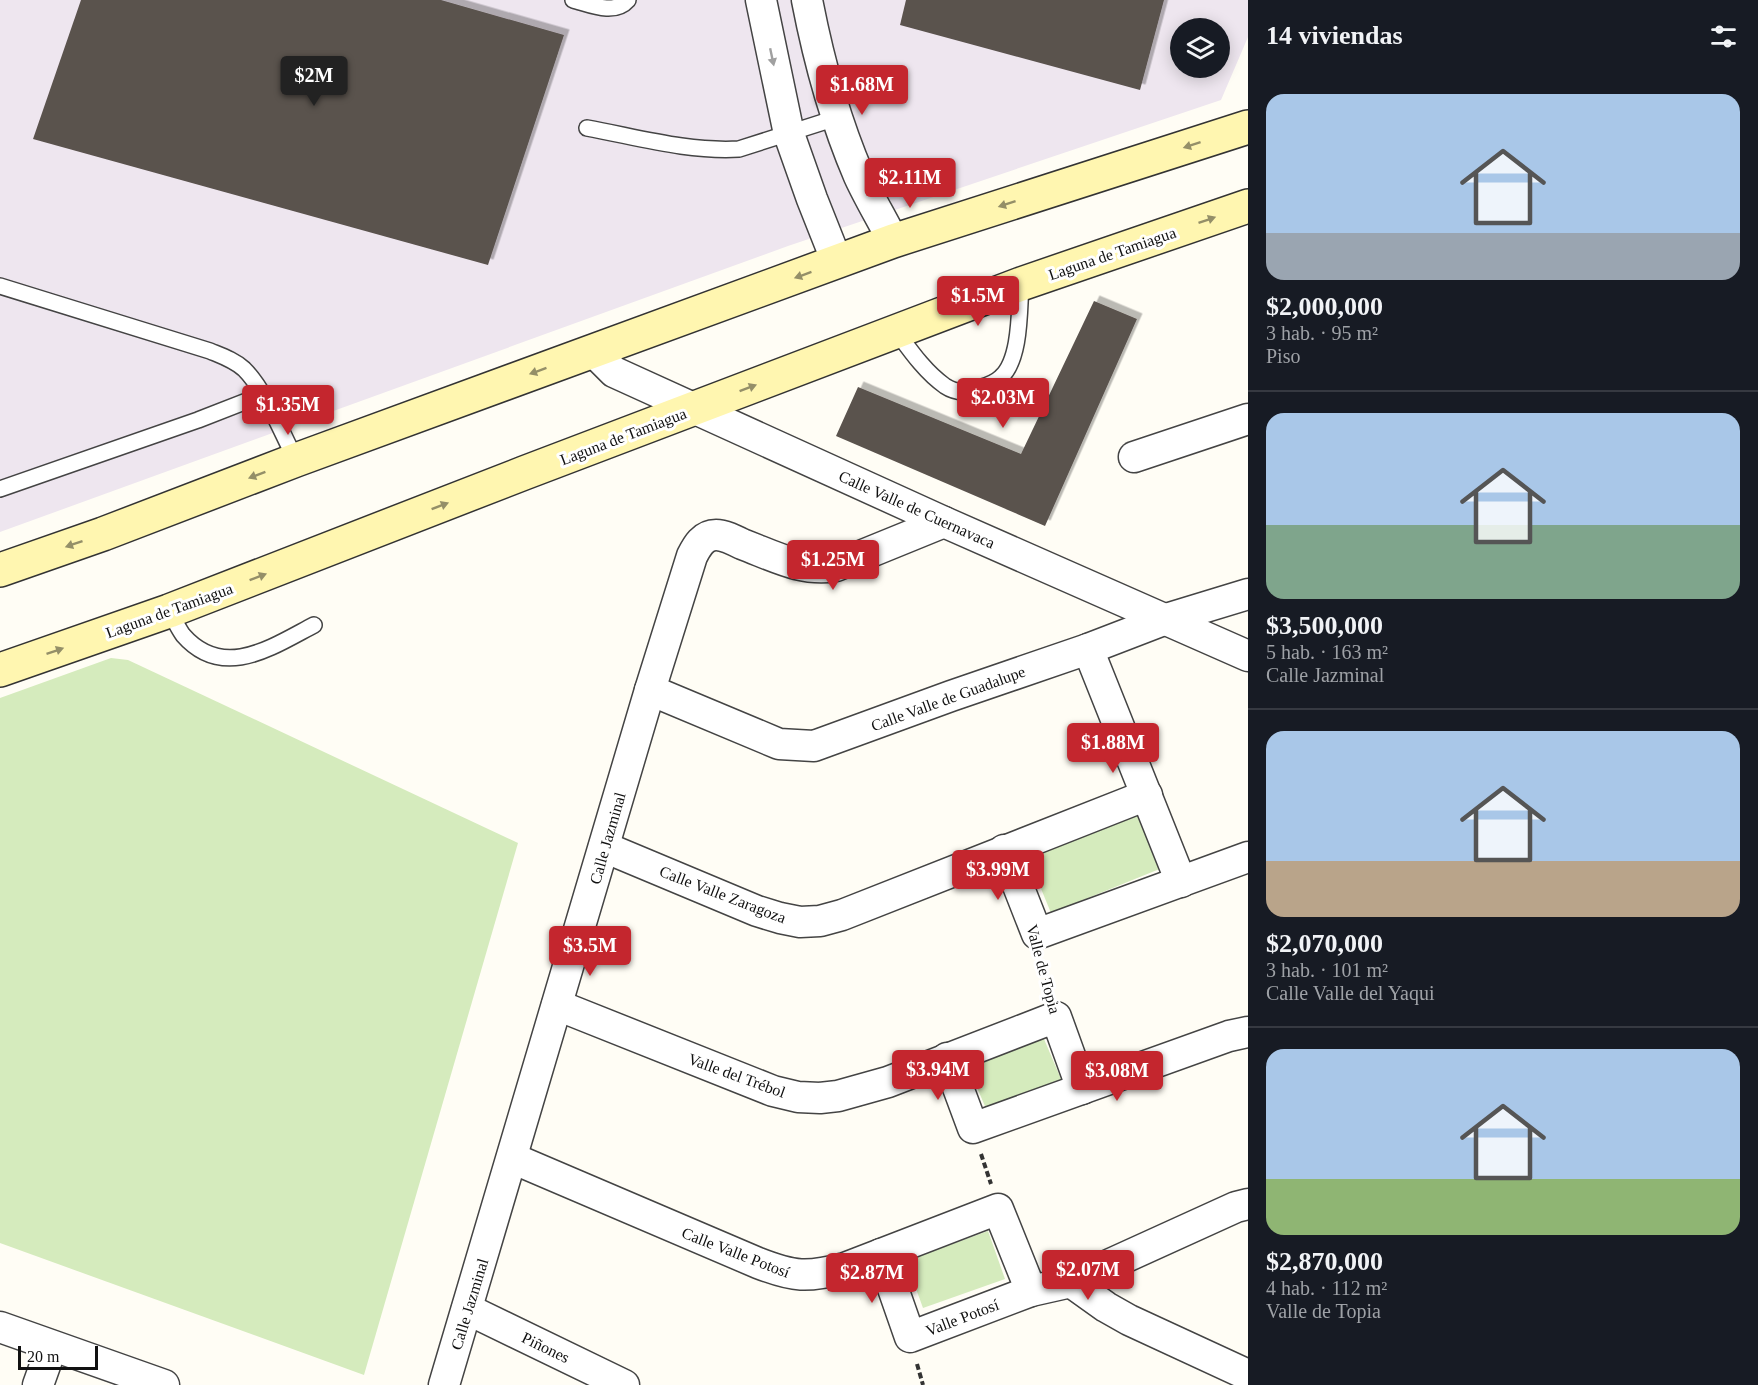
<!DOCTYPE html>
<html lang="es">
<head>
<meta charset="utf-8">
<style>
  body { margin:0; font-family:"Times New Roman",serif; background:#242831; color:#f1f3f6; height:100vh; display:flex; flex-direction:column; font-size:22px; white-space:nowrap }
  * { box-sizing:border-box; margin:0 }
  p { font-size:20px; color:#9ea1a6 }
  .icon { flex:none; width:33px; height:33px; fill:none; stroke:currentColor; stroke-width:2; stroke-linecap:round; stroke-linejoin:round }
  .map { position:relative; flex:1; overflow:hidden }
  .drawer { display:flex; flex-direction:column; background:#171b24; width:510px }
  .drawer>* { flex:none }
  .controls { position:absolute; left:1170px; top:18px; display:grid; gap:12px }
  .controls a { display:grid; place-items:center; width:60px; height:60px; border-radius:50%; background:#171b24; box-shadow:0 3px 15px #0003; font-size:30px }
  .scale { position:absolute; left:18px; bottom:15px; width:80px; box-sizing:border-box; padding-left:6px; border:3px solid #111; border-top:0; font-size:16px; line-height:21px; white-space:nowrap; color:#111; -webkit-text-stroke:4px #fff; paint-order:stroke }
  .price { position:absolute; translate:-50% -51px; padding:0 14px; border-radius:6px; background:#c4262e; color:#fff; font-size:20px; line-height:39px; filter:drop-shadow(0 2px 3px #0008) }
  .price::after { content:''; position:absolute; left:50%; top:36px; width:18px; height:14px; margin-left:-9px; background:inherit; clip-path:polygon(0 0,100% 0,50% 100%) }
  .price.on { background:#222; color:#fff }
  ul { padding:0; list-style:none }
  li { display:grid; align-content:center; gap:12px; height:318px; padding:0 18px }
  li+li { border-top:2px solid #363941 }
  li span { display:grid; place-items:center; height:186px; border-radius:18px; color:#555 }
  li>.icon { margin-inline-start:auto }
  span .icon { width:108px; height:108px; fill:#fffc; stroke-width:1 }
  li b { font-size:26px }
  h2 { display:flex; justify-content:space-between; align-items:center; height:72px; padding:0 18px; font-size:26px }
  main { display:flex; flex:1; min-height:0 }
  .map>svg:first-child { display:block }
  .industrial { fill:#eee6ef; fill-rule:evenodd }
  .green { fill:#d5ebbd }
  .building { fill:#5a524d; filter:url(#shadow) }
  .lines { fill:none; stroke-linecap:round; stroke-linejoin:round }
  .lane-casing { stroke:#444; stroke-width:18 }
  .street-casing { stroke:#444; stroke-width:33 }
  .secondary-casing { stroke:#333; stroke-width:36 }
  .path { stroke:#333; stroke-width:4; stroke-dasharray:6 3; stroke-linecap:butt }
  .lane { stroke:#fff; stroke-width:15 }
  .street { stroke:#fff; stroke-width:30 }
  .secondary { stroke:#fff6b0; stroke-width:33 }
  .oneway { fill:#a0a0a0 }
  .oneway2 { fill:#948f68 }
  .labels { text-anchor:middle; stroke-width:6; stroke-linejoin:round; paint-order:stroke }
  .street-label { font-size:16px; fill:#111; stroke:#fff }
</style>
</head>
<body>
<main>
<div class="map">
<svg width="1248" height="1385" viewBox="0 0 1248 1385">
  <defs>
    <filter id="shadow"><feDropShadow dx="5.5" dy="-5.5" stdDeviation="0" flood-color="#0004"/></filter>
  </defs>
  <rect width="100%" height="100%" fill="#fffdf5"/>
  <path class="industrial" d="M 0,0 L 1248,0 L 1248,37 L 1221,100 L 788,246 L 0,532 ZM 1180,28 L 1220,28 L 1220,68 L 1180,68 Z"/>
  <g class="green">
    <path d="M 111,658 L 128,660 L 518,843 L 364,1375 L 0,1243 L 0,698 Z"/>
    <path d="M 1140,813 L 1162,868 L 1051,913 L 1028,857 Z"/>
    <path d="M 1041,1032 L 1064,1086 L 990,1118 L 967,1064 Z"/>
    <path d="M 988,1231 L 1005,1279 L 923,1308 L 906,1261 Z"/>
  </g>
  <g class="building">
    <path d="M 81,0 L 441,0 L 564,35 L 488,265 L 33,139 Z"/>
    <path d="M 906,0 L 1164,0 L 1140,90 L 900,25 Z"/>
    <path d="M 1094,301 L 1137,319 L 1045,526 L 836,436 L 858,387 L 1021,454 Z"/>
  </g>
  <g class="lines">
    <g class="lane-casing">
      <g id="lane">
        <path d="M 573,0 C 589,4 614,16 628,0"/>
        <path d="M 587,128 C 637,137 688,152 739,149 L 836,118"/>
        <path d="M 0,286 L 210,351 C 222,356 234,360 244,369 C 266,391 281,432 296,460"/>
        <path d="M 896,331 C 910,350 925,372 945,386 C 954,392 965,393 976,389 C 985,386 994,384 1001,377 C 1021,359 1019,310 1021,284"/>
        <path d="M 0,489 L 198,420 L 262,395"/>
        <path d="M 169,611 C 174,619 178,628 183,635 C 223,681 272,647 314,625"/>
      </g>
    </g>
    <g class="street-casing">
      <g id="street">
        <path d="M 761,0 L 789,134 L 812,199 L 837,262"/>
        <path d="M 807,0 C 819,62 834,118 859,176 C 869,198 882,219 893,241"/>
        <path d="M 593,351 L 614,372 L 944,522 L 1248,656"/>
        <path d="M 1134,457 L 1248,419"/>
        <path d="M 1088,649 L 1181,882"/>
        <path d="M 650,690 L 779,744 L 814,746 L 951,696 L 1088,649 L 1166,619 L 1248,594"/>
        <path d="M 604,847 L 757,911 L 780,918 L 800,922 L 820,921 L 842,915 L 1147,795"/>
        <path d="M 1004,850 L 1037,934 L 1248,857"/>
        <path d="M 557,1005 L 773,1091 L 798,1097 L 820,1098 L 838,1096 L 888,1082 L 1056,1017 L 1082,1089"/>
        <path d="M 947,1058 L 973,1128 L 1229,1036 L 1248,1032"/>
        <path d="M 512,1158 L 758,1263 C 794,1277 807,1278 845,1268 L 998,1209 L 1031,1291"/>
        <path d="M 881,1254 L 910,1337 L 1031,1291 L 1071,1282 L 1236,1207 L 1248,1204"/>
        <path d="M 1071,1282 L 1106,1307 L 1129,1320 L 1248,1375"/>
        <path d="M 467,1309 L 624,1385"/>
        <path d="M 0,1327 L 164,1385"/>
        <path d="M 38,1385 L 52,1346"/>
        <path d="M 444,1385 L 650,690 L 692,556 C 697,546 703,535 716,535 C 724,535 734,540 742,544 C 774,556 802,572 836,566 L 944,522"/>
      </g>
    </g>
    <g class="secondary-casing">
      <g id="secondary">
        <path d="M 0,570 L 103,534 L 296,460 L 893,241 L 1248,127"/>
        <path d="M 0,670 L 169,611 L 524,473 L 1021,284 L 1248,206"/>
      </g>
    </g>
    <g class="path">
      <path d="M 1043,961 L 1050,992"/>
      <path d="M 981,1154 L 991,1184"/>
      <path d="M 917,1364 L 923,1385"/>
    </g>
    <use href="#lane" class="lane"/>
    <use href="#street" class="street"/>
    <use href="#secondary" class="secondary"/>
  </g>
  <defs><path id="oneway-solid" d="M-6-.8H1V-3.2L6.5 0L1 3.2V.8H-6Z" transform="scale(1.5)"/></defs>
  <use class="oneway" href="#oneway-solid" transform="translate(772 57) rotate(78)"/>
  <g class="oneway2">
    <use href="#oneway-solid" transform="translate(1192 145) rotate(162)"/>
    <use href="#oneway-solid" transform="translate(1007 204) rotate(162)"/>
    <use href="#oneway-solid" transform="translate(1207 220) rotate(-19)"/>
    <use href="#oneway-solid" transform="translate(803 275) rotate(160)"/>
    <use href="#oneway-solid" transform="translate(538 371) rotate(160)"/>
    <use href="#oneway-solid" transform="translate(748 388) rotate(-21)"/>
    <use href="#oneway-solid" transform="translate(257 475) rotate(159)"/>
    <use href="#oneway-solid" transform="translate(440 506) rotate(-21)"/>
    <use href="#oneway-solid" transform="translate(74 544) rotate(161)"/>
    <use href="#oneway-solid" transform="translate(258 577) rotate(-21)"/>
    <use href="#oneway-solid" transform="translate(55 651) rotate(-19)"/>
  </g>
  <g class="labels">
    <g class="street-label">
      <text transform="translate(1112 253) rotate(-19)" y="6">Laguna de Tamiagua</text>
      <text transform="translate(623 436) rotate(-21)" y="6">Laguna de Tamiagua</text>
      <text transform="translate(917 509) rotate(24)" y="6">Calle Valle de Cuernavaca</text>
      <text transform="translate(169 610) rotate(-20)" y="6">Laguna de Tamiagua</text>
      <text transform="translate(948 698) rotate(-20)" y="6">Calle Valle de Guadalupe</text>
      <text transform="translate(607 838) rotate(-74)" y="6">Calle Jazminal</text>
      <text transform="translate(723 894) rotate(21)" y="6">Calle Valle Zaragoza</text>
      <text transform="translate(1044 969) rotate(75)" y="6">Valle de Topia</text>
      <text transform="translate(737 1075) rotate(20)" y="6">Valle del Trébol</text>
      <text transform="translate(736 1252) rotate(21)" y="6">Calle Valle Potosí</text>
      <text transform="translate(469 1304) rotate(-73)" y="6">Calle Jazminal</text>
      <text transform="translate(962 1317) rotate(-21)" y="6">Valle Potosí</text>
      <text transform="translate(546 1347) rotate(26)" y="6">Piñones</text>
    </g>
  </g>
</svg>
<div class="controls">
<a><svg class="icon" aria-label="layers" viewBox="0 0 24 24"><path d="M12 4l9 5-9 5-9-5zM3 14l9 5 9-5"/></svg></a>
</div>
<div class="scale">20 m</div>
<b class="price on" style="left:314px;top:107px">$2M</b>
<b class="price" style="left:862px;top:116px">$1.68M</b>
<b class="price" style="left:910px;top:209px">$2.11M</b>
<b class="price" style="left:978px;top:327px">$1.5M</b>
<b class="price" style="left:1003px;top:429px">$2.03M</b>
<b class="price" style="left:288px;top:436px">$1.35M</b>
<b class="price" style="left:833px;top:591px">$1.25M</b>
<b class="price" style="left:1113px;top:774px">$1.88M</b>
<b class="price" style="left:998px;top:901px">$3.99M</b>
<b class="price" style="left:590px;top:977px">$3.5M</b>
<b class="price" style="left:938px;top:1101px">$3.94M</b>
<b class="price" style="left:1117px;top:1102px">$3.08M</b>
<b class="price" style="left:1088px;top:1301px">$2.07M</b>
<b class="price" style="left:872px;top:1304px">$2.87M</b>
</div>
<section class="drawer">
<h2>14 viviendas<svg class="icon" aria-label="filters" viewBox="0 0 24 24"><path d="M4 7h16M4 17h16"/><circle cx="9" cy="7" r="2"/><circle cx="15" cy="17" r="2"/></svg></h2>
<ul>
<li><span style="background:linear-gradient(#a9c7e8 75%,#9aa5b1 0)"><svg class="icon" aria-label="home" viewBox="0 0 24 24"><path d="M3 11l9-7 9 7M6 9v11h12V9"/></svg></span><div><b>$2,000,000</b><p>3 hab. · 95 m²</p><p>Piso</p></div></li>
<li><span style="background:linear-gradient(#a9c7e8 60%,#7fa58c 0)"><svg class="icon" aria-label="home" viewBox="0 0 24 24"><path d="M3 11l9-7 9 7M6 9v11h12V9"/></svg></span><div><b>$3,500,000</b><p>5 hab. · 163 m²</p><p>Calle Jazminal</p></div></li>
<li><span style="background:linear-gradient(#a9c7e8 70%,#b9a48a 0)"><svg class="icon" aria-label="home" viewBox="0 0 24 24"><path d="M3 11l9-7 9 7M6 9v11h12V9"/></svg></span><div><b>$2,070,000</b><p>3 hab. · 101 m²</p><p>Calle Valle del Yaqui</p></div></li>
<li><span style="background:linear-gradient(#a9c7e8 70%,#8fb573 0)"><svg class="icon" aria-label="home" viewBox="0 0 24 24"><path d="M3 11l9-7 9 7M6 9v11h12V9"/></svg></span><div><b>$2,870,000</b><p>4 hab. · 112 m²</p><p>Valle de Topia</p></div></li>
</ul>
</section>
</main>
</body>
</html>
